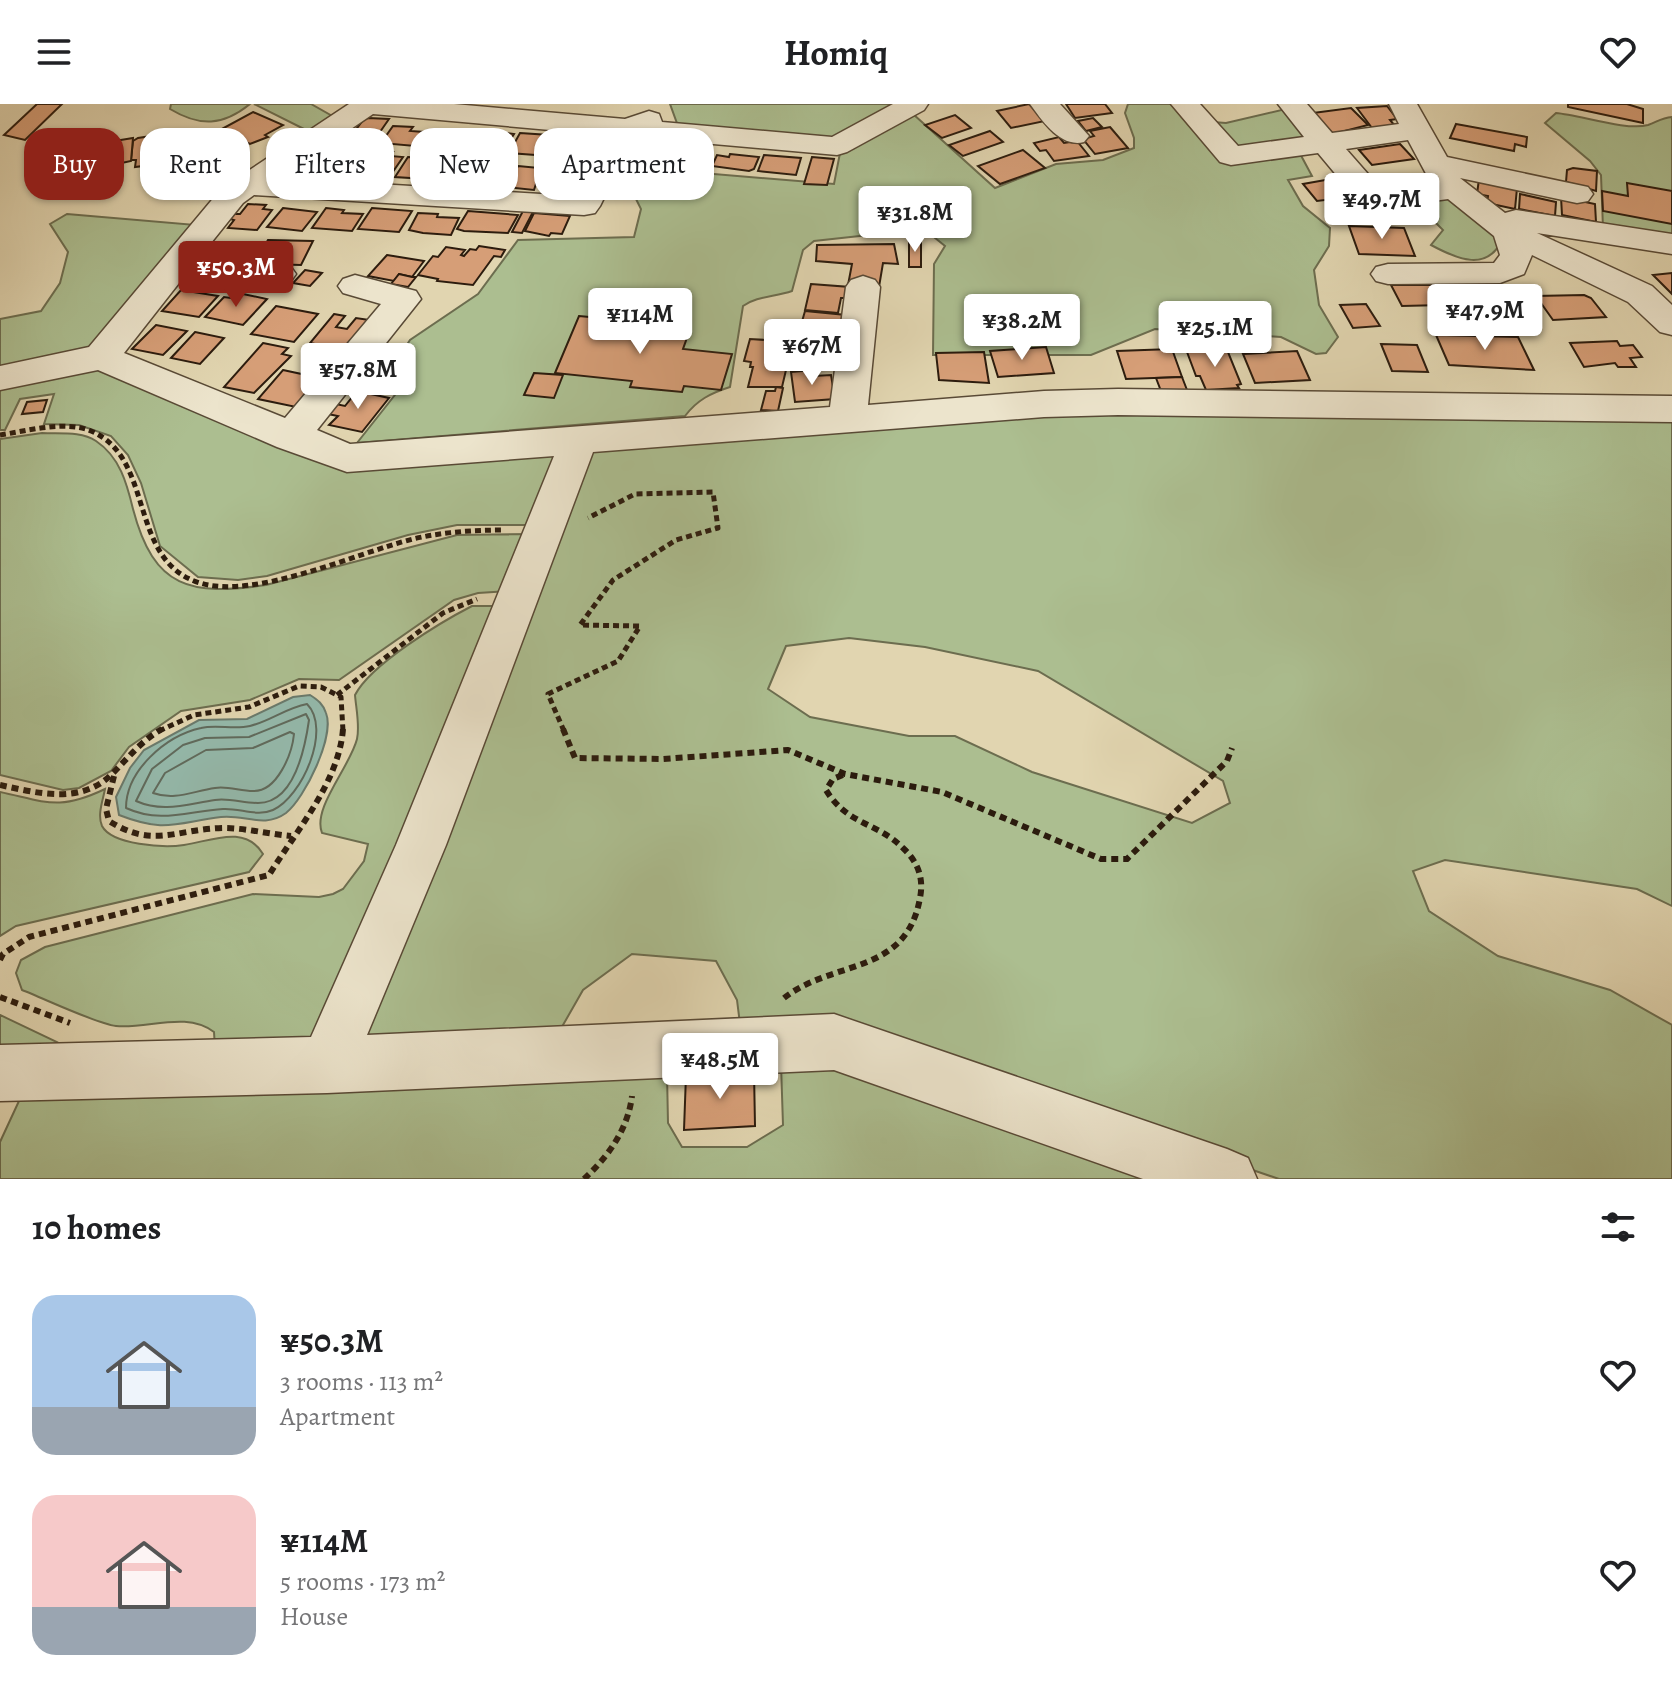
<!DOCTYPE html>
<html lang="en">
<head>
<meta charset="utf-8">
<style>
  body { margin:0; font-family:Alegreya,serif; background:#f2f2f2; color:#202124; height:100vh; display:flex; flex-direction:column; font-size:30px; white-space:nowrap }
  * { box-sizing:border-box; margin:0 }
  p { font-size:26px; color:#757577 }
  .icon { flex:none; width:44px; height:44px; fill:none; stroke:currentColor; stroke-width:2; stroke-linecap:round; stroke-linejoin:round }
  .map { position:relative; height:1075px; overflow:hidden }
  .drawer { display:flex; flex-direction:column; background:#fff; flex:1 }
  .drawer>* { flex:none }
  .hud { position:absolute; left:24px; top:24px; width:800px; height:72px; display:flex; gap:16px }
  .price { position:absolute; translate:-50% -68px; padding:0 18px; border-radius:8px; background:#fff; color:#222; font-size:26px; line-height:52px; filter:drop-shadow(0 2px 4px #0008) }
  .price::after { content:''; position:absolute; left:50%; top:48px; width:24px; height:18px; margin-left:-12px; background:inherit; clip-path:polygon(0 0,100% 0,50% 100%) }
  .price.active { background:#8f2418; color:#fff }
  ul { padding:0; list-style:none }
  li { display:flex; align-items:center; gap:24px; height:200px; padding:0 32px }
  li span { display:grid; place-items:center; flex:none; width:224px; height:160px; border-radius:24px; color:#555 }
  li>.icon { margin-inline-start:auto }
  span .icon { width:96px; height:96px; fill:#fffc; stroke-width:1 }
  li b { font-size:34px }
  h2 { display:flex; justify-content:space-between; align-items:center; height:96px; padding:0 32px; font-size:34px }
  .chip { padding:0 28px; border-radius:24px; background:#fff; box-shadow:0 2px 6px #0004; font-size:28px; line-height:72px }
  .chip.active { background:#8f2418; color:#fff }
  header { display:flex; justify-content:space-between; align-items:center; height:104px; padding:0 32px; background:#fff; font-size:36px; font-weight:700 }
  .map>svg:first-child { display:block }
  .green { fill:#acbe90; stroke:#6c6d4f; stroke-width:2; fill-rule:evenodd }
  .water { fill:#94b9ab; stroke:#6a7a6c; stroke-width:2 }
  .lines { fill:none; stroke-linecap:round; stroke-linejoin:round }
  .shore { stroke:#606a5c; stroke-width:2 }
  .building { fill:#d69e77; stroke:#2c1c0e; stroke-width:2 }
  .minor-casing { stroke:#594a36; stroke-width:3 }
  .path-far1 { stroke:#2c1c0e; stroke-width:5; stroke-dasharray:6 4; stroke-linecap:butt }
  .path { stroke:#2c1c0e; stroke-width:6; stroke-dasharray:7 5; stroke-linecap:butt }
  .minor { fill:#ece4cc; fill-rule:evenodd }
</style>
</head>
<body>
<header><svg class="icon" aria-label="menu" viewBox="0 0 24 24"><path d="M4 6h16M4 12h16M4 18h16"/></svg>Homiq<svg class="icon" aria-label="heart" viewBox="0 0 24 24"><path d="M12 20l-8-8c-3-5 5-10 8-4 3-6 11-1 8 4z"/></svg></header>
<div class="map">
<svg width="1672" height="1075" viewBox="0 0 1672 1075">
  <rect width="100%" height="100%" fill="#e1d5b0"/>
  <filter id="stains"><feTurbulence type="fractalNoise" baseFrequency=".0025" numOctaves="4"/><feColorMatrix values="0 0 0 0 .2 0 0 0 0 .09 0 0 0 0 .02 0 0 0 .5 -.17"/></filter>
  <radialGradient id="worn" r=".72"><stop offset=".6" stop-color="#630" stop-opacity="0"/><stop offset="1" stop-color="#630" stop-opacity=".3"/></radialGradient>
  <g class="green">
    <path d="M 171,0 L 250,0 C 223,22 200,23 170,5 Z"/>
    <path d="M 254,0 L 311,0 L 334,13 L 310,28 Z"/>
    <path d="M 670,0 L 901,0 L 837,36 L 678,22 Z"/>
    <path d="M 1128,0 L 1175,0 L 1199,17 L 1226,19 L 1290,4 L 1318,37 L 1297,44 L 1312,72 L 1288,76 L 1303,102 L 1330,124 L 1329,142 L 1314,166 L 1319,201 L 1338,233 L 1326,249 L 1316,250 L 1281,233 L 1155,225 L 1091,251 L 933,251 L 934,160 L 945,142 L 924,125 L 814,137 L 803,146 L 792,187 C 775,193 757,192 743,202 L 730,283 C 711,289 697,296 685,312 L 357,339 L 413,268 L 396,258 L 410,236 L 478,190 L 518,136 L 634,133 L 641,105 L 636,95 L 643,89 L 655,65 L 834,80 L 840,49 L 913,10 L 995,84 L 1056,60 L 1103,56 L 1134,44 L 1134,34 L 1125,9 Z"/>
    <path d="M 1556,9 C 1580,11 1626,27 1648,21 C 1657,18 1661,14 1672,13 L 1672,135 L 1603,124 L 1601,71 L 1590,57 L 1545,19 Z"/>
    <path d="M 1448,90 L 1503,134 C 1488,169 1457,155 1431,141 L 1443,126 L 1429,112 L 1430,94 Z"/>
    <path d="M 67,110 L 196,121 L 88,247 L 0,267 L 0,215 L 41,207 L 60,179 L 68,148 L 50,120 Z"/>
    <path d="M 94,262 L 333,362 L 557,347 L 533,421 L 457,421 L 408,431 L 267,472 L 238,476 L 198,473 L 160,442 L 141,379 L 128,351 L 111,332 L 79,321 L 44,320 L 54,290 L 20,295 L 5,326 L 0,326 L 0,281 Z"/>
    <path d="M 1048,310 L 1672,313 L 1672,802 L 1637,785 L 1445,756 L 1413,767 L 1429,807 L 1498,852 L 1610,886 L 1672,921 L 1672,1075 L 1279,1075 L 842,926 L 741,928 L 737,896 L 716,857 L 632,850 L 583,886 L 555,935 L 359,942 L 593,344 ZM 849,534 L 925,543 L 1038,567 L 1223,677 L 1230,699 L 1192,719 L 1032,668 L 955,632 L 909,632 L 810,613 L 768,585 L 786,542 Z"/>
    <path d="M 42,329 C 60,330 81,327 96,337 C 120,353 127,380 133,405 C 154,485 191,492 266,481 L 457,431 L 530,430 L 509,487 L 478,489 L 454,496 L 339,576 L 299,575 L 250,596 L 181,607 L 129,643 L 111,667 L 79,684 L 63,686 L 0,671 L 0,335 Z"/>
    <path d="M 472,502 L 503,502 L 316,944 L 215,944 L 214,928 C 186,907 149,925 116,922 C 97,920 43,894 22,886 L 16,869 L 21,856 L 45,843 L 253,790 L 319,793 L 333,790 L 343,785 L 364,757 L 368,740 L 322,729 C 312,704 350,663 357,635 C 360,622 356,604 355,591 C 371,560 441,518 472,502 Z"/>
    <path d="M 105,685 C 103,696 97,711 102,722 C 112,741 164,744 184,741 C 211,737 245,720 263,750 L 249,768 L 16,822 L 0,832 L 0,688 C 47,698 59,707 105,685 Z"/>
    <path d="M 0,911 L 57,938 L 47,951 L 0,952 Z"/>
    <path d="M 781,960 L 832,961 L 1168,1075 L 0,1075 L 0,1038 L 25,984 L 667,970 L 668,1019 L 682,1043 L 747,1043 L 783,1021 Z"/>
  </g>
  <g class="water">
    <path d="M 642,33 L 665,35 L 642,87 L 611,84 L 633,35 Z"/>
    <path d="M 310,591 C 318,596 323,600 326,609 C 335,632 305,694 286,709 C 264,725 244,710 221,713 C 175,719 165,729 119,711 L 116,693 L 130,664 L 144,646 L 199,616 L 247,615 L 293,593 Z"/>
  </g>
  <g class="lines">
    <g class="shore">
      <path d="M 643,41 L 650,42 L 651,47 L 638,77 L 627,77 L 625,72 L 638,43 Z"/>
      <path d="M 307,600 C 332,625 302,693 273,706 C 257,713 240,704 223,705 C 188,707 161,720 126,704 C 126,667 165,632 201,624 C 217,620 233,626 250,622 C 270,617 286,604 307,600 Z"/>
      <path d="M 306,610 L 309,616 C 305,644 294,699 258,699 C 243,699 230,694 215,696 C 187,700 163,709 136,697 L 152,665 L 183,641 L 205,634 L 249,633 Z"/>
      <path d="M 290,628 L 294,630 C 292,650 277,688 253,687 C 240,687 228,682 215,684 C 193,687 175,697 153,689 L 165,669 L 206,646 L 253,644 Z"/>
    </g>
  </g>
  <g class="building">
    <path d="M 37,0 L 62,0 L 25,36 L 4,31 Z"/>
    <path d="M 1029,0 L 1045,17 L 1011,24 L 997,7 Z"/>
    <path d="M 1066,0 L 1105,0 L 1112,9 L 1075,14 Z"/>
    <path d="M 1568,0 L 1627,0 L 1643,5 L 1643,19 L 1568,3 Z"/>
    <path d="M 1387,2 L 1397,15 L 1390,16 L 1395,22 L 1372,24 L 1357,4 Z"/>
    <path d="M 1351,4 L 1368,21 L 1333,30 L 1313,9 Z"/>
    <path d="M 253,8 L 283,21 L 265,31 L 268,33 L 250,40 L 220,26 Z"/>
    <path d="M 955,11 L 971,24 L 942,34 L 925,21 Z"/>
    <path d="M 368,14 L 389,15 L 373,38 L 348,36 L 364,15 Z"/>
    <path d="M 1093,14 L 1102,23 L 1086,27 L 1078,17 Z"/>
    <path d="M 1456,20 L 1527,33 L 1526,43 L 1515,40 L 1514,47 L 1450,34 Z"/>
    <path d="M 393,22 L 413,23 L 410,27 L 424,28 L 415,42 L 381,39 Z"/>
    <path d="M 1110,23 L 1128,44 L 1095,50 L 1083,35 L 1094,32 L 1090,27 Z"/>
    <path d="M 448,26 L 470,30 L 459,46 L 425,42 L 436,28 L 446,29 Z"/>
    <path d="M 990,27 L 1003,38 L 963,52 L 949,41 Z"/>
    <path d="M 178,28 L 178,31 L 183,30 L 181,57 L 135,63 L 136,56 L 131,56 L 133,37 L 138,34 Z"/>
    <path d="M 499,28 L 514,30 L 502,49 L 468,46 L 478,29 Z"/>
    <path d="M 520,29 L 549,31 L 548,34 L 559,35 L 549,52 L 509,49 Z"/>
    <path d="M 1059,33 L 1064,39 L 1077,37 L 1089,52 L 1054,57 L 1046,46 L 1040,47 L 1034,39 Z"/>
    <path d="M 133,34 L 131,57 L 117,60 L 113,59 L 114,55 L 99,57 L 102,39 Z"/>
    <path d="M 566,35 L 582,36 L 602,37 L 591,56 L 556,52 Z"/>
    <path d="M 222,39 L 248,51 L 247,59 L 183,69 L 184,50 L 220,44 L 216,42 Z"/>
    <path d="M 1400,40 L 1414,55 L 1372,61 L 1359,46 Z"/>
    <path d="M 318,44 L 335,46 L 313,75 L 284,70 L 295,62 L 304,63 Z"/>
    <path d="M 675,45 L 711,49 L 704,63 L 669,59 Z"/>
    <path d="M 1023,46 L 1045,64 L 1000,80 L 978,62 Z"/>
    <path d="M 381,47 L 393,48 L 390,52 L 403,53 L 388,75 L 357,70 L 373,49 Z"/>
    <path d="M 353,49 L 368,51 L 355,68 L 347,68 L 344,71 L 324,69 L 338,51 L 351,53 Z"/>
    <path d="M 730,50 L 759,53 L 754,65 L 749,67 L 712,62 L 717,51 L 729,53 Z"/>
    <path d="M 764,51 L 801,54 L 796,71 L 758,67 Z"/>
    <path d="M 408,53 L 439,55 L 426,75 L 395,73 Z"/>
    <path d="M 812,53 L 834,55 L 827,81 L 804,80 Z"/>
    <path d="M 446,54 L 475,57 L 464,76 L 434,73 Z"/>
    <path d="M 481,57 L 512,61 L 500,82 L 469,77 Z"/>
    <path d="M 518,62 L 550,65 L 541,81 L 536,80 L 534,86 L 506,83 Z"/>
    <path d="M 558,62 L 585,65 L 574,86 L 547,81 Z"/>
    <path d="M 1573,64 L 1597,67 L 1596,87 L 1566,78 L 1567,66 Z"/>
    <path d="M 357,70 L 377,72 L 370,81 L 350,80 Z"/>
    <path d="M 1342,73 L 1358,92 L 1317,97 L 1303,80 Z"/>
    <path d="M 1479,75 L 1517,84 L 1515,105 L 1487,99 L 1488,92 L 1477,90 Z"/>
    <path d="M 1627,79 L 1672,87 L 1672,120 L 1603,107 L 1602,87 L 1628,92 Z"/>
    <path d="M 1520,90 L 1556,98 L 1555,112 L 1519,105 Z"/>
    <path d="M 1561,93 L 1595,100 L 1596,118 L 1562,111 Z"/>
    <path d="M 248,100 L 266,101 L 263,105 L 272,106 L 257,126 L 228,124 L 234,116 L 230,115 L 234,110 L 240,110 Z"/>
    <path d="M 283,104 L 317,108 L 302,127 L 267,123 Z"/>
    <path d="M 326,104 L 344,106 L 342,109 L 363,110 L 352,127 L 312,124 Z"/>
    <path d="M 372,104 L 412,107 L 399,128 L 358,125 Z"/>
    <path d="M 524,105 L 534,106 L 522,129 L 512,128 Z"/>
    <path d="M 468,107 L 518,111 L 508,129 L 464,127 L 457,125 Z"/>
    <path d="M 418,109 L 438,110 L 437,113 L 459,114 L 451,131 L 423,129 L 409,126 Z"/>
    <path d="M 534,109 L 570,112 L 562,130 L 551,129 L 549,132 L 525,127 Z"/>
    <path d="M 1349,122 L 1404,124 L 1415,152 L 1359,150 Z"/>
    <path d="M 268,136 L 313,137 L 301,161 L 267,160 L 274,149 L 261,148 Z"/>
    <rect x="909" y="137" width="12" height="26"/>
    <path d="M 216,138 L 257,139 L 247,156 L 205,155 Z"/>
    <path d="M 894,140 L 898,160 L 883,159 L 879,183 L 848,181 L 852,160 L 816,157 L 817,141 Z"/>
    <path d="M 479,142 L 505,146 L 501,153 L 494,152 L 473,181 L 437,177 L 438,175 L 418,171 L 433,152 L 438,153 L 446,143 L 465,146 L 461,151 L 464,152 L 470,145 L 476,146 Z"/>
    <path d="M 387,151 L 424,157 L 412,173 L 399,170 L 394,177 L 368,172 Z"/>
    <path d="M 305,166 L 322,169 L 310,182 L 293,179 Z"/>
    <path d="M 1672,169 L 1672,190 L 1653,171 Z"/>
    <path d="M 399,170 L 412,173 L 416,173 L 408,183 L 391,180 Z"/>
    <path d="M 811,180 L 850,183 L 848,194 L 841,194 L 838,209 L 805,206 Z"/>
    <path d="M 1391,181 L 1431,181 L 1442,201 L 1402,202 Z"/>
    <path d="M 181,186 L 218,192 L 199,213 L 162,207 Z"/>
    <path d="M 243,190 L 267,195 L 243,221 L 205,213 L 224,193 L 238,195 Z"/>
    <path d="M 1584,191 L 1591,194 L 1606,213 L 1553,216 L 1536,192 Z"/>
    <path d="M 1366,200 L 1380,222 L 1353,224 L 1340,201 Z"/>
    <path d="M 276,202 L 318,210 L 294,238 L 251,230 Z"/>
    <path d="M 805,207 L 846,211 L 843,225 L 801,221 Z"/>
    <path d="M 334,210 L 345,212 L 336,223 L 347,225 L 356,214 L 369,216 L 344,246 L 310,239 Z"/>
    <path d="M 579,212 L 654,219 L 652,224 L 689,228 L 683,245 L 732,250 L 721,286 L 684,282 L 682,288 L 630,283 L 632,277 L 555,269 Z"/>
    <path d="M 156,221 L 187,227 L 163,251 L 132,245 Z"/>
    <path d="M 822,223 L 838,224 L 841,228 L 835,256 L 797,253 L 804,225 L 821,227 Z"/>
    <path d="M 195,228 L 224,234 L 200,260 L 171,254 Z"/>
    <path d="M 768,229 L 794,232 L 782,283 L 748,283 L 753,263 L 750,263 L 751,258 L 744,257 L 750,235 L 766,236 Z"/>
    <path d="M 1436,231 L 1518,233 L 1534,266 L 1449,261 Z"/>
    <path d="M 1617,237 L 1620,242 L 1633,241 L 1642,253 L 1630,254 L 1636,263 L 1618,263 L 1615,259 L 1584,263 L 1570,239 Z"/>
    <path d="M 263,239 L 288,244 L 282,250 L 291,252 L 254,289 L 224,283 Z"/>
    <path d="M 1381,240 L 1417,241 L 1428,268 L 1392,267 Z"/>
    <path d="M 1046,243 L 1054,269 L 998,273 L 990,247 Z"/>
    <path d="M 1172,245 L 1182,273 L 1126,275 L 1117,247 Z"/>
    <path d="M 1222,246 L 1228,248 L 1241,280 L 1237,281 L 1239,284 L 1206,286 L 1200,272 L 1196,272 L 1187,248 Z"/>
    <path d="M 1297,247 L 1310,276 L 1255,279 L 1243,250 Z"/>
    <path d="M 984,248 L 989,279 L 939,276 L 936,249 Z"/>
    <path d="M 283,266 L 320,274 L 296,303 L 258,295 Z"/>
    <path d="M 813,266 L 814,272 L 831,271 L 835,295 L 795,298 L 791,268 Z"/>
    <path d="M 534,269 L 563,271 L 554,294 L 524,291 Z"/>
    <path d="M 1182,273 L 1187,286 L 1161,287 L 1156,274 Z"/>
    <path d="M 776,283 L 783,284 L 778,307 L 761,306 L 766,287 L 775,287 Z"/>
    <path d="M 357,287 L 389,294 L 362,328 L 329,321 L 338,312 L 328,310 L 336,300 L 345,302 Z"/>
    <path d="M 47,296 L 43,308 L 22,310 L 27,298 Z"/>
    <path d="M 754,968 L 755,1022 L 684,1026 L 686,971 Z"/>
  </g>
  <g class="lines">
    <g class="minor-casing">
      <g id="minor">
        <path d="M 349,0 L 454,0 L 625,15 L 649,7 L 659,10 L 662,18 L 832,33 L 893,0 L 928,0 L 924,6 L 847,48 L 837,51 L 634,33 L 600,102 L 595,109 L 584,111 L 254,91 L 243,99 L 195,159 L 279,160 L 291,163 L 296,170 L 291,177 L 279,180 L 179,179 L 124,249 L 285,314 L 381,200 L 343,189 L 338,182 L 343,175 L 355,171 L 416,187 L 421,195 L 317,326 L 350,340 L 830,303 L 846,183 L 851,176 L 863,172 L 875,176 L 880,183 L 868,301 L 1044,287 L 1118,285 L 1672,292 L 1672,318 L 1118,311 L 1044,313 L 593,348 L 446,741 L 367,931 L 834,910 L 1227,1045 L 1248,1054 L 1257,1075 L 1143,1075 L 834,966 L 327,989 L 0,997 L 0,941 L 311,933 L 396,741 L 554,352 L 347,368 L 277,343 L 98,266 L 0,286 L 0,262 L 89,243 L 221,85 ZM 373,10 L 606,31 L 574,92 L 279,74 Z"/>
        <path d="M 1030,0 L 1060,0 L 1089,32 L 1084,38 C 1061,44 1043,18 1030,0 Z"/>
        <path d="M 1171,0 L 1200,0 L 1238,42 L 1304,33 L 1278,0 L 1307,0 L 1332,29 L 1399,20 L 1389,0 L 1417,0 L 1447,53 L 1588,83 L 1593,90 L 1588,97 L 1577,99 L 1460,74 L 1505,109 L 1516,106 L 1672,130 L 1672,150 L 1537,129 L 1652,182 L 1672,201 L 1672,231 L 1660,228 L 1628,198 L 1532,151 L 1524,170 L 1500,179 L 1388,180 L 1376,177 L 1371,170 L 1376,163 L 1388,160 L 1494,159 L 1500,151 L 1494,132 L 1448,95 L 1374,105 L 1363,103 L 1318,49 L 1231,61 L 1220,58 ZM 1408,36 L 1431,79 L 1382,86 L 1346,45 Z"/>
      </g>
    </g>
    <g class="path-far1">
      <path d="M 0,331 C 27,327 65,316 91,327 C 156,354 127,457 200,479 C 256,496 356,449 413,435 C 443,428 473,426 504,426"/>
      <path d="M 337,591 L 443,509 L 477,495"/>
      <path d="M 159,627 L 194,611 L 249,603 L 299,582 L 321,583 L 341,593 L 343,627"/>
      <path d="M 564,627 L 548,590 L 618,557 L 640,522 L 580,521 L 613,476 L 676,436 L 718,424 L 713,388 L 635,390 L 588,414"/>
    </g>
    <g class="path">
      <path d="M 563,625 L 575,654 L 663,655 L 788,646 L 845,670 L 942,688 L 1101,755 L 1127,755 L 1227,657 L 1232,644"/>
      <path d="M 114,672 L 106,705 L 109,717 C 153,745 176,725 223,724 C 246,724 268,730 291,732"/>
      <path d="M 0,681 C 37,689 81,701 112,670 C 129,653 141,637 162,625"/>
      <path d="M 0,856 L 3,850 L 29,833 L 269,771 C 296,727 339,678 343,625"/>
      <path d="M 0,893 L 70,919"/>
      <path d="M 784,894 C 834,855 906,872 920,794 C 924,774 918,758 903,744 C 877,718 847,721 826,686 L 833,675 L 845,670"/>
      <path d="M 584,1075 C 608,1053 628,1025 632,992"/>
    </g>
    <use href="#minor" class="minor"/>
  </g>
  <rect width="100%" height="100%" filter="url(#stains)"/>
  <rect width="100%" height="100%" fill="url(#worn)"/>
</svg>
<b class="price" style="left:1382px;top:137px">¥49.7M</b>
<b class="price" style="left:915px;top:150px">¥31.8M</b>
<b class="price active" style="left:236px;top:205px">¥50.3M</b>
<b class="price" style="left:1485px;top:248px">¥47.9M</b>
<b class="price" style="left:640px;top:252px">¥114M</b>
<b class="price" style="left:1022px;top:258px">¥38.2M</b>
<b class="price" style="left:1215px;top:265px">¥25.1M</b>
<b class="price" style="left:812px;top:283px">¥67M</b>
<b class="price" style="left:358px;top:307px">¥57.8M</b>
<b class="price" style="left:720px;top:997px">¥48.5M</b>
<div class="hud">
<a class="chip active">Buy</a>
<a class="chip">Rent</a>
<a class="chip">Filters</a>
<a class="chip">New</a>
<a class="chip">Apartment</a>
</div>
</div>
<section class="drawer">
<h2>10 homes<svg class="icon" aria-label="filters" viewBox="0 0 24 24"><path d="M4 7h16M4 17h16"/><circle cx="9" cy="7" r="2"/><circle cx="15" cy="17" r="2"/></svg></h2>
<ul>
<li><span style="background:linear-gradient(#a9c7e8 70%,#9aa5b1 0)"><svg class="icon" aria-label="home" viewBox="0 0 24 24"><path d="M3 11l9-7 9 7M6 9v11h12V9"/></svg></span><div><b>¥50.3M</b><p>3 rooms · 113 m²</p><p>Apartment</p></div><svg class="icon" aria-label="heart" viewBox="0 0 24 24"><path d="M12 20l-8-8c-3-5 5-10 8-4 3-6 11-1 8 4z"/></svg></li>
<li><span style="background:linear-gradient(#f6c9c9 70%,#9aa5b1 0)"><svg class="icon" aria-label="home" viewBox="0 0 24 24"><path d="M3 11l9-7 9 7M6 9v11h12V9"/></svg></span><div><b>¥114M</b><p>5 rooms · 173 m²</p><p>House</p></div><svg class="icon" aria-label="heart" viewBox="0 0 24 24"><path d="M12 20l-8-8c-3-5 5-10 8-4 3-6 11-1 8 4z"/></svg></li>
</ul>
</section>
</body>
</html>
